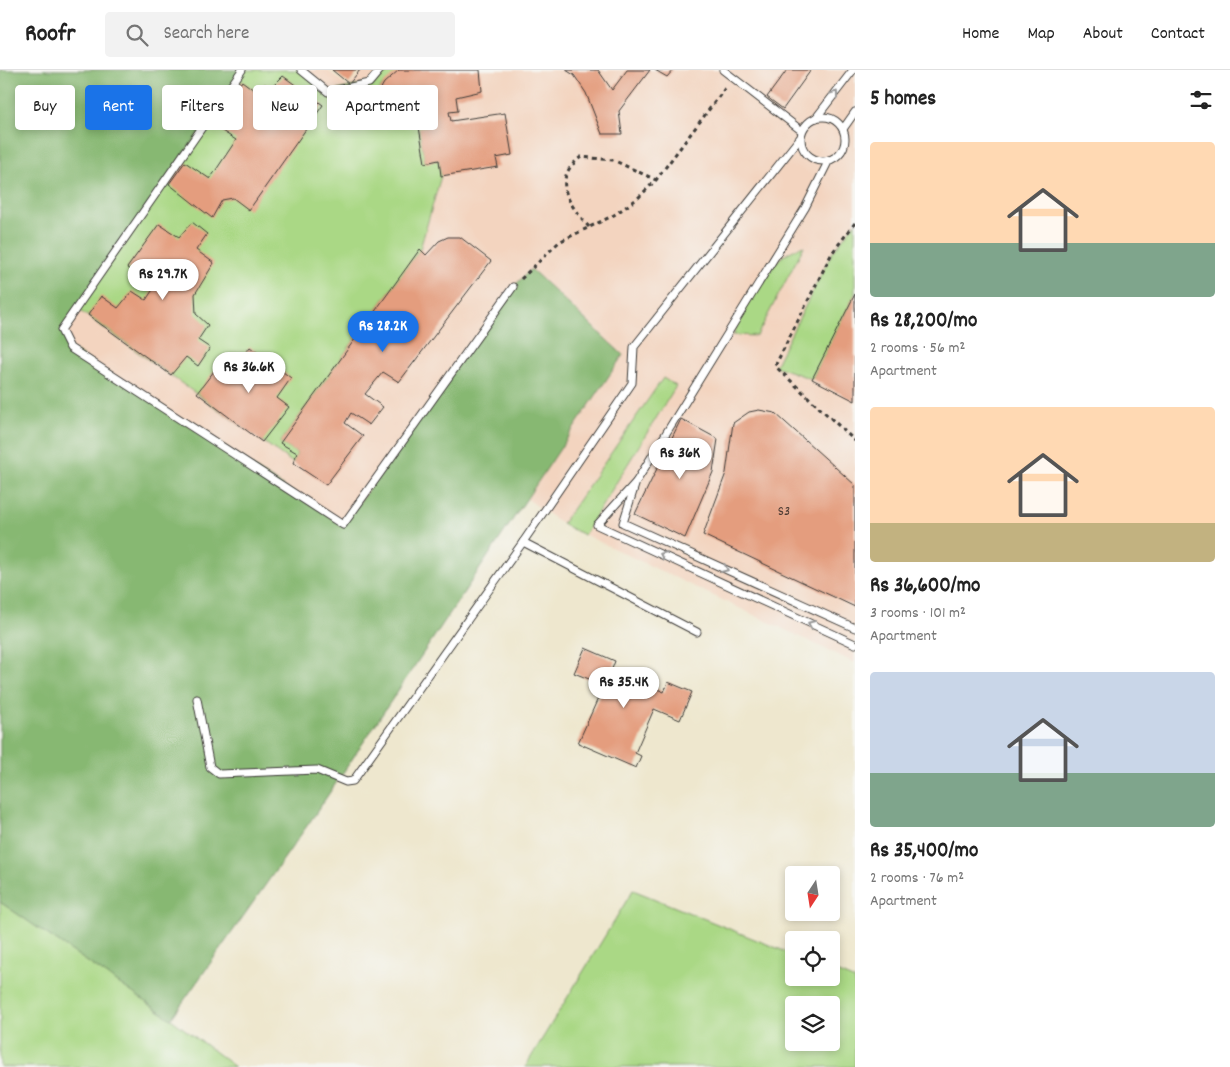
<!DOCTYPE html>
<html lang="en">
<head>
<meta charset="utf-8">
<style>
  body { margin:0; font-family:Dekko,sans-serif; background:#f2f2f2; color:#222; height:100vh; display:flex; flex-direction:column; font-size:19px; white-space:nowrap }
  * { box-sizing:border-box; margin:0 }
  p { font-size:16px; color:#767676 }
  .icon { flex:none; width:28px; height:28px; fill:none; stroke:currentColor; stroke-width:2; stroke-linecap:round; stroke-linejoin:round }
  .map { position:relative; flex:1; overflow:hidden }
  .details { display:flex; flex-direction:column; background:#fff; width:375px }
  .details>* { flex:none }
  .guide { position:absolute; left:15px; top:15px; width:475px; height:45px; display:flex; gap:10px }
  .needle { width:32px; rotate:192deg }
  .buttons { position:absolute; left:785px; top:796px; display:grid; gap:10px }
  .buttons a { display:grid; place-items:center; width:55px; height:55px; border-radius:5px; background:#fff; box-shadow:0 2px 8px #0003; font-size:25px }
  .price { position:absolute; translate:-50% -42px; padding:0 11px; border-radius:18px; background:#fff; color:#222; font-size:16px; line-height:32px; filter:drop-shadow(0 1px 2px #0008) }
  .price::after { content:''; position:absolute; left:50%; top:30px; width:15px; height:11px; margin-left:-8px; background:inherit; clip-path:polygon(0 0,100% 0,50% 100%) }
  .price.on { background:#1a73e8; color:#fff }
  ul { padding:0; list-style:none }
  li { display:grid; align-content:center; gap:10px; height:265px; padding:0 15px }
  li span { display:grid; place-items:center; height:155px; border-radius:5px; color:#555 }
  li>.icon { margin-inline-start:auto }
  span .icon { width:90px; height:90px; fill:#fffc; stroke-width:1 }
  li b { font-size:21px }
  h2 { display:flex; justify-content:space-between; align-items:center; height:60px; padding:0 15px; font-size:21px }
  .tag { padding:0 18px; border-radius:5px; background:#fff; box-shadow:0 2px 8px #0003; font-size:18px; line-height:45px }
  .tag.on { background:#1a73e8; color:#fff }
  header { display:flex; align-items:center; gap:30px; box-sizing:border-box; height:70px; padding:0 25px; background:#fff; border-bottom:1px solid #e0e0e0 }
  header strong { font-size:24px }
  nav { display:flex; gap:28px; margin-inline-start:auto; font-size:18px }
  .search { width:350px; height:45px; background:#f2f2f2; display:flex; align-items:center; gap:12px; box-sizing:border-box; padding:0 18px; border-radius:5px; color:#767676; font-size:19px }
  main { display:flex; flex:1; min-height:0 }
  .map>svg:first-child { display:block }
  .built { fill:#f3d4bf }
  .green { fill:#aad885; stroke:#637a50; fill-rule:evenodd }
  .forest { fill:#87b872; stroke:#526a47 }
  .building { fill:#e49d7e }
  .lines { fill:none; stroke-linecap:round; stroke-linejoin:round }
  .service-casing { stroke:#3c3a37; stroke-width:9 }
  .path { stroke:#3c3a37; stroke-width:3; stroke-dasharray:4 4; stroke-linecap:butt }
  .service { stroke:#fff; stroke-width:7 }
  .oneway { stroke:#999 }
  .labels { text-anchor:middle; stroke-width:5; stroke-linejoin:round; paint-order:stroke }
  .number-label { font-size:14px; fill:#4e3c34 }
</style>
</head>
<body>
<header>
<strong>Roofr</strong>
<div class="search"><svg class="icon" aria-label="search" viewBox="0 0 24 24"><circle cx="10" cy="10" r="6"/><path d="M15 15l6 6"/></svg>Search here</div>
<nav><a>Home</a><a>Map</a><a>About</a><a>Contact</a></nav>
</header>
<main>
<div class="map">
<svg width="855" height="997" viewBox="0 0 855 997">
  <rect width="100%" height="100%" fill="#f6f6f2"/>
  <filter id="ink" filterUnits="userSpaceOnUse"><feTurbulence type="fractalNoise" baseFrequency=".02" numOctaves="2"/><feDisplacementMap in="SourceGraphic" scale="10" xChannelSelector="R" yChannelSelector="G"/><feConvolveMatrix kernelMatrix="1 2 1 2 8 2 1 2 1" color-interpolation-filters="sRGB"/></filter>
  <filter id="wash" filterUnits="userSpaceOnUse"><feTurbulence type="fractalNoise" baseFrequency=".0096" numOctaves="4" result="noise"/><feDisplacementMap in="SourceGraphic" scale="20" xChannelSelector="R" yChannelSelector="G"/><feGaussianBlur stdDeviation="1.12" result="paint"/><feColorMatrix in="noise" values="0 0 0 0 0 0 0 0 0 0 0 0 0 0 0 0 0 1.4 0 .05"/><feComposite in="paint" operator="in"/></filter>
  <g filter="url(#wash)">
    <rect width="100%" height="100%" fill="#eee7ce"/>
    <path class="built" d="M 0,0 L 328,0 L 348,17 L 364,0 L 855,0 L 855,593 L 562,454 L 526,428 L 314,746 L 84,579 Z"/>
    <g class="green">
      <path d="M 242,0 L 301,0 L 328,22 L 369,13 L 380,0 L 399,0 C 391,16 371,9 383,40 L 424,32 L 429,56 L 419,58 L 425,92 L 439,90 L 441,106 L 420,179 L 280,373 L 297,383 L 293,393 L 76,238 Z"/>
      <path d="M 855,153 L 855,224 L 812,309 L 775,296 L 832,183 Z"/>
      <path d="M 804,176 L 757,266 L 733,265 C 749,229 764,188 804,176 Z"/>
      <path d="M 663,308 L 676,316 L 584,465 L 562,454 Z"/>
      <path d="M 633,820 L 794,885 L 794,908 L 831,908 L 831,900 L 855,910 L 855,997 L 525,997 ZM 794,935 L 831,935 L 831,972 L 794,972 Z"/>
      <path d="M 0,832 L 171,949 L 235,997 L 0,997 Z"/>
    </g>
    <path class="forest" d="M 0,0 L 242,0 L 61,259 L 70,278 L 343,455 L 513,217 L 531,199 L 623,285 L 314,746 L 171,949 L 0,832 Z"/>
    <g id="blocks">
      <g class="building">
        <path d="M 332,0 L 360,0 L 349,14 Z"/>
        <path d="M 399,0 L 480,0 L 482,21 L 456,27 L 458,41 L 449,42 L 451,51 L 505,43 L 512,85 L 496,88 L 498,97 L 441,106 L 439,90 L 425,93 L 419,57 L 429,56 L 424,32 L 383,40 L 379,27 L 380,20 L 384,13 Z"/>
        <path d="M 566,0 L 598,0 L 612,20 L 627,0 L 650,0 L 619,41 L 622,64 L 602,64 L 586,23 L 574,5 Z"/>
        <path d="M 655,0 L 673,0 L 667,7 Z"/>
        <path d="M 787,0 L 811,0 L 783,39 L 767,27 Z"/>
        <path d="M 283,6 L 323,35 L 249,140 L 233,128 L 222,130 L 212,148 L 169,114 L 185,92 L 210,109 L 236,70 L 211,54 L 242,11 L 254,20 L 265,14 L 272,17 Z"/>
        <path d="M 192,152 L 207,164 L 196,180 L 214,193 L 195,224 L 196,244 L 208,255 L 198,270 L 210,278 L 198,296 L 186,287 L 171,305 L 88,245 L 101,226 L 118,238 L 132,221 L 146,230 L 154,218 L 127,198 L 159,154 L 179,167 Z"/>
        <path d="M 448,167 L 460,167 L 491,191 L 399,312 L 383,302 L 365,324 L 383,337 L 369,355 L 351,343 L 345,353 L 363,366 L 326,415 L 293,393 L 297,383 L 280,373 L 420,179 L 426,185 L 439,171 Z"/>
        <path d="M 855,224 L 855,331 L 812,309 Z"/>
        <path d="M 250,277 L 291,308 L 277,328 L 289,337 L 262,372 L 197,323 L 218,296 L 229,304 Z"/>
        <path d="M 759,340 L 775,343 L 855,415 L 855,537 L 703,465 L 726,403 L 733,353 L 749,342 Z"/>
        <path d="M 681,349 L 718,369 L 713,402 L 685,468 L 635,444 Z"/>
        <path d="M 585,578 L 615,591 L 612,599 L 664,622 L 668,612 L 692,622 L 680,650 L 654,639 L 635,683 L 641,686 L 636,698 L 578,673 L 604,615 L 574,603 Z"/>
      </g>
    </g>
  </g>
  <g filter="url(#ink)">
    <use href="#blocks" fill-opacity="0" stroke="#3c3a37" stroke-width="1"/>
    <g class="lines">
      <g class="service-casing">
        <g id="service">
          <path d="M 242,0 L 61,260 L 70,278 L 343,455 L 513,217"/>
          <path d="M 301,0 L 328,22 L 369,13 L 380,0"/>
          <path d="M 723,0 L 802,61"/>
          <circle cx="823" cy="69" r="22"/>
          <path d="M 816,48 L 853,0"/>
          <path d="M 843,59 L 855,42"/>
          <path d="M 636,412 L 805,138 L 829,90"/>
          <path d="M 523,472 L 697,562"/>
          <path d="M 855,558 L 623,453 L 636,412 L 597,455 L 855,574"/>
          <path d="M 197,629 L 210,697 L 219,704 L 317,700 L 346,712 L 353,711 L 523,472 L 632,313 L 634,277 L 800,68"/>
        </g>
      </g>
      <g class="path">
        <path d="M 855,153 L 832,183 L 775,296 L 855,371"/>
        <path d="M 589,157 C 569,134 550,110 581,87 L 613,90 L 656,110"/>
        <path d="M 521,209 L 559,172 L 614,145 L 637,129 L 656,110 L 726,17"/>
      </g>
      <use href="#service" class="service"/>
    </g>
    <defs><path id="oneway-chevron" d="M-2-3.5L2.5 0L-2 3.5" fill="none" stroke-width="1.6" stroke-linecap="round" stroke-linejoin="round" transform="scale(1.25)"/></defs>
    <g class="oneway">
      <use href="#oneway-chevron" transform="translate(835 24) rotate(-54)"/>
      <use href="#oneway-chevron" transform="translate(663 485) rotate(-155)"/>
      <use href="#oneway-chevron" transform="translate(725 499) rotate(24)"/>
      <use href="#oneway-chevron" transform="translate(811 554) rotate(-155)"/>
    </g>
  </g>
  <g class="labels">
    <g class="number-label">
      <text x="784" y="445">S3</text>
    </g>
  </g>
</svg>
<div class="buttons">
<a><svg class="needle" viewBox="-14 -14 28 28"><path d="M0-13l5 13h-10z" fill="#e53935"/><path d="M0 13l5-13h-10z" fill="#767676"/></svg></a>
<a><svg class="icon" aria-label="locate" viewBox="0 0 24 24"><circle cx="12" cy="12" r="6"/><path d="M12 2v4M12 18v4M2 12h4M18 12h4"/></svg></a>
<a><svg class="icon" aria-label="layers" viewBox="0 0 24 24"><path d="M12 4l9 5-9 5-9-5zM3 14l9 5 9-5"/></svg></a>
</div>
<b class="price" style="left:163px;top:231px">Rs 29.7K</b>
<b class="price on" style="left:383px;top:283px">Rs 28.2K</b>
<b class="price" style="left:249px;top:324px">Rs 36.6K</b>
<b class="price" style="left:680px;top:410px">Rs 36K</b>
<b class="price" style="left:624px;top:639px">Rs 35.4K</b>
<div class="guide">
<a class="tag">Buy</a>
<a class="tag on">Rent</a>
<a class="tag">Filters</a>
<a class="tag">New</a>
<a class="tag">Apartment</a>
</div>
</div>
<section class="details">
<h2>5 homes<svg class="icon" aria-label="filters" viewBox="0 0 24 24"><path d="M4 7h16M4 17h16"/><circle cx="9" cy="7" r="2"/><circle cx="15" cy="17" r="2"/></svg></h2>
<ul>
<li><span style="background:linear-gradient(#ffd9b3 65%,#7fa58c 0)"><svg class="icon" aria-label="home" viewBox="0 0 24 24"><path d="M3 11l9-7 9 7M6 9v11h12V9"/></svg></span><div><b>Rs 28,200/mo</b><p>2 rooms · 56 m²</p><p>Apartment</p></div></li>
<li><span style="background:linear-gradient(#ffd9b3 75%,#c2b280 0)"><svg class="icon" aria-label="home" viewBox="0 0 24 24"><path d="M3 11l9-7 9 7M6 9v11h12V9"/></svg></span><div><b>Rs 36,600/mo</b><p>3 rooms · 101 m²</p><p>Apartment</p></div></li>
<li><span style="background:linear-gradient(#c9d6e8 65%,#7fa58c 0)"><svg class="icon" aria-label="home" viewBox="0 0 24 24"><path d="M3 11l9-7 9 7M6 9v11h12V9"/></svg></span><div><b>Rs 35,400/mo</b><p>2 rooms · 76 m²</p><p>Apartment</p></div></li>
</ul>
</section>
</main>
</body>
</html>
